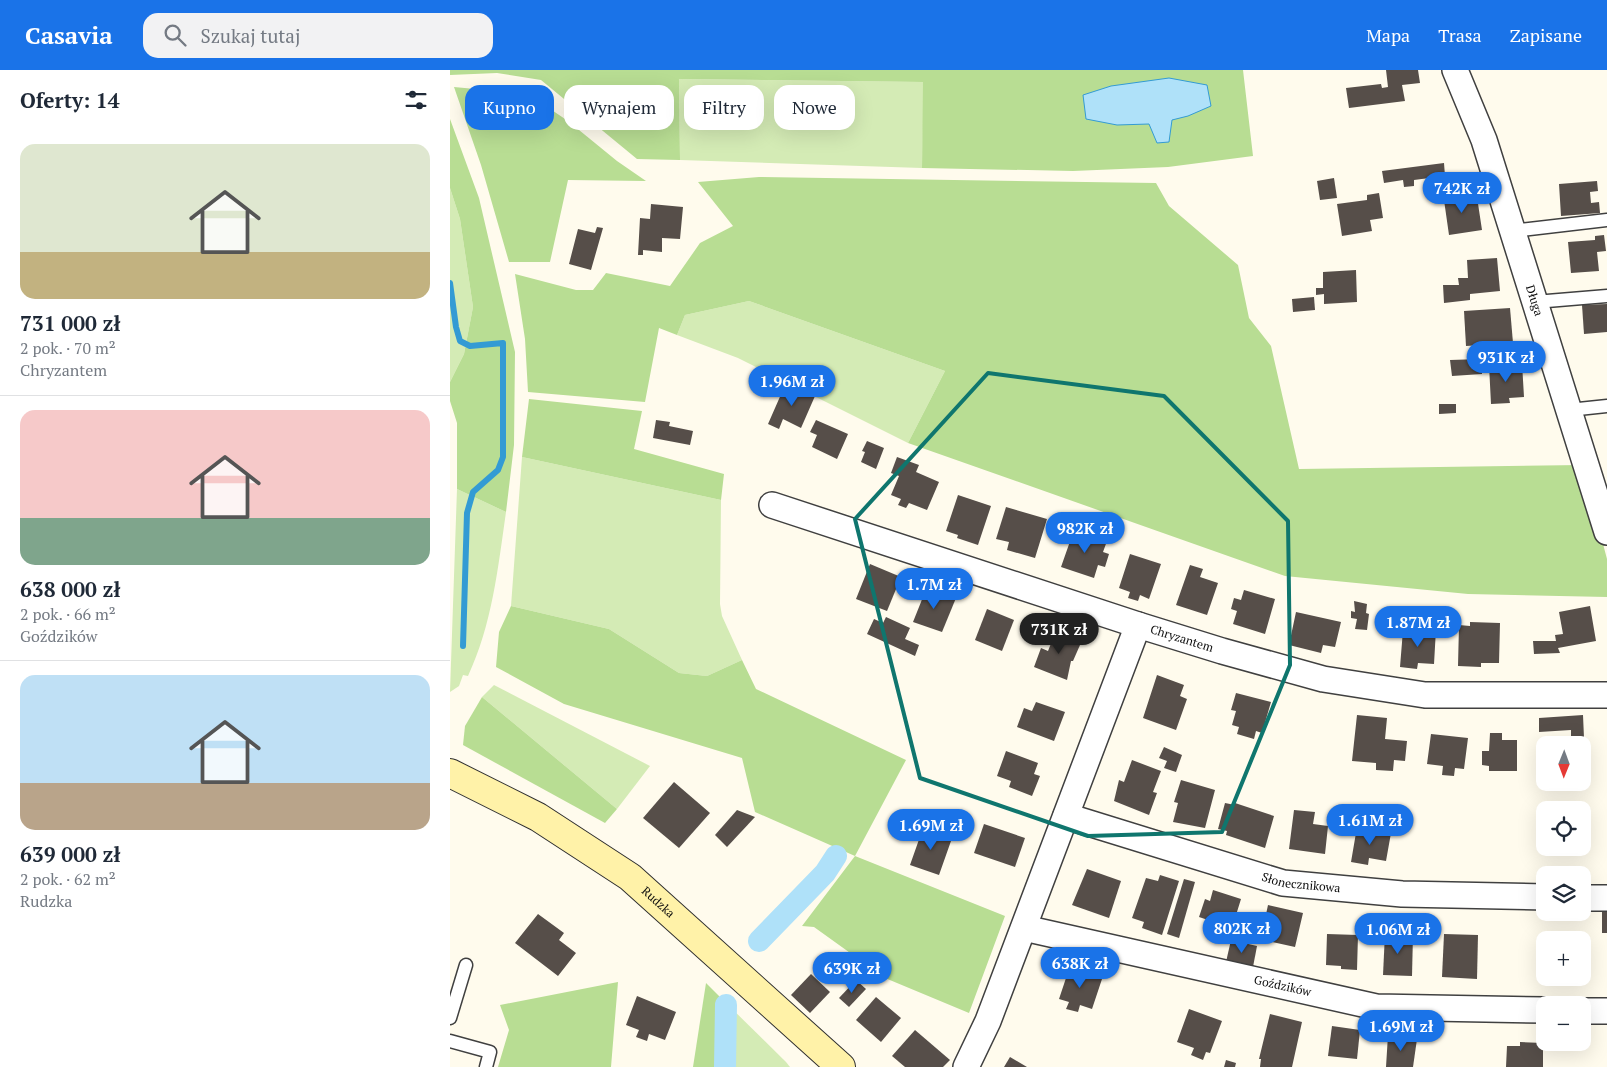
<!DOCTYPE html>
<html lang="pl">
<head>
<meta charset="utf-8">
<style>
  body { margin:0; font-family:"PT Serif",serif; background:#f2f2f3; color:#1f2937; height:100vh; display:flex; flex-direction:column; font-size:19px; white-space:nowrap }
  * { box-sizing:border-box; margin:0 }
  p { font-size:16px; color:#747a83 }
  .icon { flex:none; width:28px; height:28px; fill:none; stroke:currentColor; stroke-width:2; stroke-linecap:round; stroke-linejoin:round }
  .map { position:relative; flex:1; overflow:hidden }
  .details { display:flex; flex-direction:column; background:#fff; width:450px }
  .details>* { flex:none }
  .top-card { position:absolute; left:15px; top:15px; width:475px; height:45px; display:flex; gap:10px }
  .needle { width:32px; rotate:181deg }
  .buttons { position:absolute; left:1086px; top:666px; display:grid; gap:10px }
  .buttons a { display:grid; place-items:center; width:55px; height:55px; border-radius:10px; background:#fff; box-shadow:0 5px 20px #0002; font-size:25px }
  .price { position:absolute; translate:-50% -42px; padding:0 11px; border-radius:18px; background:#1a73e8; color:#fff; font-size:16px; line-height:32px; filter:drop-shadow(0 1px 2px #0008) }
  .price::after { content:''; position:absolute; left:50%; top:30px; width:15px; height:11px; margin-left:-8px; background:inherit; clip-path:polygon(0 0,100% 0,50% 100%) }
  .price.active { background:#222; color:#fff }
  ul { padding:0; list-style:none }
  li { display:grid; align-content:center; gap:10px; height:265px; padding:0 20px }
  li+li { border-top:1px solid #e0e1e3 }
  li span { display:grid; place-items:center; height:155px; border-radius:15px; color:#555 }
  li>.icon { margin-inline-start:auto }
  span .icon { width:90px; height:90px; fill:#fffc; stroke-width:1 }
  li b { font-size:21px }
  h2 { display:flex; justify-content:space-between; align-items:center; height:60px; padding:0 20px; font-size:21px }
  .pill { padding:0 18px; border-radius:15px; background:#fff; box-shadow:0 5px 20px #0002; font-size:18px; line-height:45px }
  .pill.active { background:#1a73e8; color:#fff }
  header { display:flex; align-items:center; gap:30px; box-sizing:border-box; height:70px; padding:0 25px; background:#1a73e8; color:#fff }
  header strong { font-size:24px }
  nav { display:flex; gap:28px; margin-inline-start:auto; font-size:18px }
  .search { width:350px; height:45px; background:#f2f2f3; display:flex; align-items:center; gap:12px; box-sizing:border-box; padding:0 18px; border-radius:15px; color:#747a83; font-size:19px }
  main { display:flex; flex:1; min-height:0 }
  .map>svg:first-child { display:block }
  .green { fill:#d4ebb5 }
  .forest { fill:#b8dd93 }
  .water { fill:#afe1f9; stroke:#339bd4 }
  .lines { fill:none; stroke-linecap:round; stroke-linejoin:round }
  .stream { stroke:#339bd4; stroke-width:6 }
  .canal { stroke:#afe1f9; stroke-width:22 }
  .building { fill:#564e49 }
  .lane-casing { stroke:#404040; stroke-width:15 }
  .street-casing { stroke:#404040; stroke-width:28 }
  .secondary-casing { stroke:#2f2f2f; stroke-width:30 }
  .lane { stroke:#fff; stroke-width:12 }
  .street { stroke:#fff; stroke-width:25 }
  .secondary { stroke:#fff2a8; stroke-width:28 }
  .marked { fill:none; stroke:#0f766e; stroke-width:4; stroke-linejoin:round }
  .labels { text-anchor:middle; stroke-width:5; stroke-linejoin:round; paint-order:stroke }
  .street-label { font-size:12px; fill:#0d0d0d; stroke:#fff }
</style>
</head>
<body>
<header>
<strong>Casavia</strong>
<div class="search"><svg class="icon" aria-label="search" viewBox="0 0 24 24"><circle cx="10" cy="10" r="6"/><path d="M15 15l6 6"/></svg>Szukaj tutaj</div>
<nav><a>Mapa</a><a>Trasa</a><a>Zapisane</a></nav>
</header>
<main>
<section class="details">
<h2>Oferty: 14<svg class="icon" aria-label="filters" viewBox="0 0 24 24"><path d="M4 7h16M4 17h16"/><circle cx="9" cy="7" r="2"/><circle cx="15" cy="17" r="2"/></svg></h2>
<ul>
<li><span style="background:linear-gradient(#dfe7d0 70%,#c2b280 0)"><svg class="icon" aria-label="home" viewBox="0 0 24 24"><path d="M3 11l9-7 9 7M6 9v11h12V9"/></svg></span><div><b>731 000 zł</b><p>2 pok. · 70 m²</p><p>Chryzantem</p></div></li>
<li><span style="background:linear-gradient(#f6c9c9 70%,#7fa58c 0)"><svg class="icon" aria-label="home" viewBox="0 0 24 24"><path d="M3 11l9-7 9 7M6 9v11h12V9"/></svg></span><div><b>638 000 zł</b><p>2 pok. · 66 m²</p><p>Goździków</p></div></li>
<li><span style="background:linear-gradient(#bfe0f5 70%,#b9a48a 0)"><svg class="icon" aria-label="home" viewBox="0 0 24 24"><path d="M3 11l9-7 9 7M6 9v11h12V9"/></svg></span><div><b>639 000 zł</b><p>2 pok. · 62 m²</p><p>Rudzka</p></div></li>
</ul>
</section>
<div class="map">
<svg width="1157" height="997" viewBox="0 0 1157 997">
  <rect width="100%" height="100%" fill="#fffbed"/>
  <g class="green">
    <path d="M 229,9 L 474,12 L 472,98 L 230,90 Z"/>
    <path d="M 0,118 L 10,149 L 23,237 L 14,284 L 0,312 Z"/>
    <path d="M 299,231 L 495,301 L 458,373 L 288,288 L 227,265 L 235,245 Z"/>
    <path d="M 72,387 L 271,430 L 270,534 L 272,546 L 292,590 L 257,606 L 229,603 L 159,559 L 61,536 Z"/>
    <path d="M 7,419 L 56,442 C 48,498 42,555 18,606 L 13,605 L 9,616 L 0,622 Z"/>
    <path d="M 44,615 L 200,696 L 167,739 L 32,627 Z"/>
    <path d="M 269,926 L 336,992 L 340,997 L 267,997 Z"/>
  </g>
  <g class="forest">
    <path d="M 0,0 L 793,0 L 803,86 L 718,97 L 623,101 L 472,98 L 473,12 L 229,9 L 230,90 L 187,89 L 91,10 L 47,3 L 0,5 Z"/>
    <path d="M 4,17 L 78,24 L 118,51 L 167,91 L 196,111 L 118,110 L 100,192 L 59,192 L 31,95 Z"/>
    <path d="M 0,49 L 29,128 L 65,282 L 64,375 L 56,442 L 7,419 L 7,353 L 0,331 L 0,312 L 14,284 L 23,237 L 10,149 L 0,118 Z"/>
    <path d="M 309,107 L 706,113 L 719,136 L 788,195 L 799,248 L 821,276 L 849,399 L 1132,395 L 1157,489 L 1157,527 L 1018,524 L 835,506 L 458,373 L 495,301 L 299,231 L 235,245 L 227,265 L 209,258 L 195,332 L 78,322 L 75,269 L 65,204 L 126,220 L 143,220 L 156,203 L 220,216 L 250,173 L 283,156 L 248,112 Z"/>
    <path d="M 79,329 L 192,341 L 184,379 L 274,404 L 271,430 L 72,387 Z"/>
    <path d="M 61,536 L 159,559 L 229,603 L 257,606 L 292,590 L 306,619 L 456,690 L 405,786 L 555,846 L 519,943 L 435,908 L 364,857 L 352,856 L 405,786 L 305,742 L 292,688 L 114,634 L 46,597 L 49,562 Z"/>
    <path d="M 32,627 L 167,739 L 155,753 L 13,675 L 15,656 Z"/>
    <path d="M 168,912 L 161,997 L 48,997 L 59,960 L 50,935 Z"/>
    <path d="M 256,913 L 269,926 L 267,997 L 243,997 Z"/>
  </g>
  <path class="water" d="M 719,8 L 757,15 L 761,36 L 738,46 L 722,50 L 719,72 L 707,73 L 699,54 L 667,55 L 636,49 L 633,25 L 661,16 Z"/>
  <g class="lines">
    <path class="stream" d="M 0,213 L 6,257 L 10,271 L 20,276 L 53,273 L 53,387 L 48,400 L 23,422 L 17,443 L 13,576"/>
    <g class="canal">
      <path d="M 309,871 L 375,803 L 386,786"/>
      <path d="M 275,997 L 276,935"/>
    </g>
  </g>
  <g class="building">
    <path d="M 936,0 L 968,0 L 970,13 L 952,15 L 955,31 L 899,38 L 896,18 L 931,14 L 932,18 L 938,17 Z"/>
    <path d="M 994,93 L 995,106 L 964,110 L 964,116 L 954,117 L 953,110 L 934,113 L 932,101 Z"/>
    <path d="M 884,108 L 887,128 L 870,130 L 867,111 Z"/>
    <path d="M 1147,111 L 1148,121 L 1140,122 L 1141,133 L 1149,132 L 1150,143 L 1111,146 L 1109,114 Z"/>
    <path d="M 1009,121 L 1010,130 L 1027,127 L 1032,160 L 999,165 L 993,123 Z"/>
    <path d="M 929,123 L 933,148 L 920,150 L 922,161 L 892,166 L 887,134 L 917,130 L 917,125 Z"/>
    <path d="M 201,134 L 233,137 L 230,169 L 212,168 L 212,182 L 193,180 L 193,185 L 188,185 L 190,148 L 200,149 Z"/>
    <path d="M 147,157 L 153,158 L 141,200 L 119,194 L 128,159 L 145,163 Z"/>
    <path d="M 1154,165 L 1156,181 L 1147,182 L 1149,201 L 1121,203 L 1118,172 L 1145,170 L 1145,166 Z"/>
    <path d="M 1047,188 L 1050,221 L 1020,224 L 1020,230 L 994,233 L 993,215 L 1009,215 L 1008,208 L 1018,208 L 1017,190 Z"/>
    <path d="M 906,200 L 907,232 L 874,234 L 874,224 L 866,225 L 866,218 L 873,218 L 873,202 Z"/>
    <path d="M 864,227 L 865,240 L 843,242 L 842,229 Z"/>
    <path d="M 1157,234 L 1157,262 L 1134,264 L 1132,235 Z"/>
    <path d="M 1060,238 L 1063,273 L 1016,276 L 1014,241 Z"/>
    <path d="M 1031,289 L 1032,304 L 1002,306 L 1000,290 Z"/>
    <path d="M 1072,293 L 1074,327 L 1059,328 L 1060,333 L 1041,334 L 1039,295 Z"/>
    <path d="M 336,313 L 365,326 L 351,358 L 333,349 L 329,359 L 318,354 Z"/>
    <path d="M 989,334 L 1006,334 L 1006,343 L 989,344 Z"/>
    <path d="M 206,350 L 220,352 L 219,356 L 243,361 L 240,375 L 203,368 Z"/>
    <path d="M 366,350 L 398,364 L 387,389 L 362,377 L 367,365 L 360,362 Z"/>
    <path d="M 417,371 L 434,378 L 426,399 L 411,392 L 415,382 L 412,381 Z"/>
    <path d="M 447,387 L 469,395 L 466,402 L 489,412 L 477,440 L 459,433 L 456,438 L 448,435 L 451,429 L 441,425 L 449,406 L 441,403 Z"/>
    <path d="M 508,425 L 541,436 L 528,475 L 507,468 L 508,465 L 496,461 Z"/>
    <path d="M 556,437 L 597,449 L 585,488 L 557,480 L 559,472 L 546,469 Z"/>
    <path d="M 624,460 L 657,471 L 653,482 L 659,484 L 655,497 L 648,495 L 644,508 L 611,497 Z"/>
    <path d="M 680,484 L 711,494 L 699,529 L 690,525 L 688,531 L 678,528 L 680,522 L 669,518 Z"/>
    <path d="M 420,494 L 451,507 L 437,541 L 406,529 Z"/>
    <path d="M 740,495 L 753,499 L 750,507 L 768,513 L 757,545 L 726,535 Z"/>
    <path d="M 477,517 L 506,528 L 492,562 L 463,552 Z"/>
    <path d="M 794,520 L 825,529 L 815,564 L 783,554 L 787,541 L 781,539 L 784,528 L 791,530 Z"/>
    <path d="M 904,531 L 917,534 L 916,543 L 919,544 L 917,560 L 905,559 L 907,549 L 901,548 L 901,541 L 905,542 Z"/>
    <path d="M 1140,536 L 1146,571 L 1108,578 L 1110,583 L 1084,584 L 1083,571 L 1106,571 L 1105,565 L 1113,564 L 1109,542 Z"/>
    <path d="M 537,539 L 564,550 L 552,581 L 525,570 Z"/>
    <path d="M 846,542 L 891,552 L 885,577 L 873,575 L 871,583 L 839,575 Z"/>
    <path d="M 436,547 L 460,558 L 455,569 L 469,575 L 465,586 L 417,564 L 424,549 L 433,553 Z"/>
    <path d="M 1020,552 L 1050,553 L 1049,593 L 1031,593 L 1031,597 L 1008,596 L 1009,555 L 1020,556 Z"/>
    <path d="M 969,557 L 986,559 L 984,594 L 968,593 L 967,599 L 950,597 L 953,560 L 969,561 Z"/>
    <path d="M 612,559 L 628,565 L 625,574 L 630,575 L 623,591 L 621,591 L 617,610 L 584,597 L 591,578 L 598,581 L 604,566 L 609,567 Z"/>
    <path d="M 707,605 L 734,615 L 730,626 L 737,629 L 726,660 L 693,648 Z"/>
    <path d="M 786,623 L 821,632 L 812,663 L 806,661 L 804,669 L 787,664 L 789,657 L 782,655 L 786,641 L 781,640 Z"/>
    <path d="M 586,632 L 615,642 L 604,671 L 567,657 L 574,638 L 582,641 Z"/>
    <path d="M 907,645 L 937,648 L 935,669 L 957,671 L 955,691 L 944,690 L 943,701 L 926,700 L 926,693 L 902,691 Z"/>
    <path d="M 1133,645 L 1134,668 L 1121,669 L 1121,660 L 1089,662 L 1089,648 Z"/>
    <path d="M 1040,663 L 1052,663 L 1052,670 L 1067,670 L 1067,701 L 1039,701 L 1039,696 L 1032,695 L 1032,681 L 1039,681 Z"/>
    <path d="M 981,664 L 1018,668 L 1014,699 L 1005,698 L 1004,706 L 992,705 L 993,696 L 977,694 Z"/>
    <path d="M 714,677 L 732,685 L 726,702 L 714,698 L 717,691 L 709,688 Z"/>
    <path d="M 556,681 L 588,693 L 584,704 L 590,706 L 582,726 L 559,717 L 561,711 L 547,706 Z"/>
    <path d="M 682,690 L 711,701 L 703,722 L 707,723 L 699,745 L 664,731 L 669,710 L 674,712 Z"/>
    <path d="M 731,710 L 765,720 L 755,758 L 723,752 L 728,733 L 724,732 Z"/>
    <path d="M 224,712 L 260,743 L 229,778 L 193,748 Z"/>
    <path d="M 775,733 L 785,735 L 785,733 L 824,746 L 815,778 L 776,765 L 777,761 L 768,759 Z"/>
    <path d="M 287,740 L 305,747 L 277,777 L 265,765 Z"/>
    <path d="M 844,740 L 865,742 L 863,754 L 878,756 L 875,784 L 839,779 Z"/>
    <path d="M 534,754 L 575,768 L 565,797 L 524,783 Z"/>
    <path d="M 483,756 L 497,761 L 495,768 L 501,771 L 489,805 L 460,795 L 472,761 L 481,763 Z"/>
    <path d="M 907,757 L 941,763 L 936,791 L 919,788 L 918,795 L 901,792 Z"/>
    <path d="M 637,799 L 671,811 L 659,848 L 622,835 Z"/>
    <path d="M 710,805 L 729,811 L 712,865 L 692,858 L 694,852 L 682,848 L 696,808 L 708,811 Z"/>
    <path d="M 734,809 L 745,812 L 729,868 L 717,864 Z"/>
    <path d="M 763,820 L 791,829 L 782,858 L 749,847 L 755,829 L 760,831 Z"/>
    <path d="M 818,835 L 853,843 L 845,877 L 809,869 L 812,858 L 807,857 L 809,848 L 815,849 Z"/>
    <rect x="1152" y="842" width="5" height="21"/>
    <path d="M 88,844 L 114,863 L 109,870 L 126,883 L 108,906 L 65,873 Z"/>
    <path d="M 935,863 L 963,864 L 962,906 L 933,905 Z"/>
    <path d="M 877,864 L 908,865 L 907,900 L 891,899 L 891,896 L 876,895 Z"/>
    <path d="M 994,864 L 1028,865 L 1027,909 L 992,907 Z"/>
    <path d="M 781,870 L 807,876 L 803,897 L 776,892 Z"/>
    <path d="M 620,896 L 653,906 L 642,939 L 630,935 L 628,942 L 616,939 L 619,932 L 609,929 Z"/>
    <path d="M 361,904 L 380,922 L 360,943 L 341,925 Z"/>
    <path d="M 406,910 L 416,919 L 399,937 L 389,928 Z"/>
    <path d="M 187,926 L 226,942 L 215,970 L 199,964 L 197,971 L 186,967 L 189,960 L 176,955 Z"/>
    <path d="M 426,927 L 451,948 L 431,972 L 406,950 Z"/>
    <path d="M 739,939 L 772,951 L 760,983 L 756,982 L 753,990 L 741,985 L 744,978 L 727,972 Z"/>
    <path d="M 820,944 L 852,952 L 842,997 L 810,997 L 811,989 L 809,989 Z"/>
    <path d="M 882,956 L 910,960 L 907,989 L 878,986 Z"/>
    <path d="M 465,960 L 500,990 L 493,997 L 455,997 L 442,986 Z"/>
    <path d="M 938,965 L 967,969 L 963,997 L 936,997 Z"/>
    <path d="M 1070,972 L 1093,973 L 1093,997 L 1056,997 L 1057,976 L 1070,976 Z"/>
    <path d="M 560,987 L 577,997 L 554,997 Z"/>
    <path d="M 776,990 L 786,993 L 785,997 L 774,997 Z"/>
  </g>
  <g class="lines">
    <g class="lane-casing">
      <g id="lane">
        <path d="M 1062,161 L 1157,150"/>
        <path d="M 1085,232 L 1157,226"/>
        <path d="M 1119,340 L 1157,336"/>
        <path d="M 0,948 L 16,895"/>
        <path d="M 0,971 L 40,982 L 36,997"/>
      </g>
    </g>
    <g class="street-casing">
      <g id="street">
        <path id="s1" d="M 1005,0 L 1034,70 L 1157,462"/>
        <path id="s2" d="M 322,435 L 688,555 L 772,581 L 873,609 L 975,625 L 1157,625"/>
        <path id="s3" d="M 616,746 L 833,813 L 952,824 L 1095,827"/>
        <path d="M 1132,828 L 1157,828"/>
        <path id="s4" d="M 574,858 L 926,937 L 1095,940"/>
        <path d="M 1132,941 L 1157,941"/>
        <path d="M 516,997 L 538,951 L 688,555"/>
      </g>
    </g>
    <g class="secondary-casing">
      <g id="secondary">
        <path id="s5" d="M 0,703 L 88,747 L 180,807 L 391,997"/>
      </g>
    </g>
    <use href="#lane" class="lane"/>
    <use href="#street" class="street"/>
    <use href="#secondary" class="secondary"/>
  </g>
  <path class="marked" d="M 538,303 L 714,326 L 838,451 L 840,595 L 772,762 L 638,766 L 470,708 L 405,449 Z"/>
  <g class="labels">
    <g class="street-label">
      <text dy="4" stroke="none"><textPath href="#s1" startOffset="244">Długa</textPath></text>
      <text dy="4" stroke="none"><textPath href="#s2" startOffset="431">Chryzantem</textPath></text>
      <text dy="4" stroke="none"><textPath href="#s3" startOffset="245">Słonecznikowa</textPath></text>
      <text dy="4" stroke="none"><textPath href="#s5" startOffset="246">Rudzka</textPath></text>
      <text dy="4" stroke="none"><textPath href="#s4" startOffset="265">Goździków</textPath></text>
    </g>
  </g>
</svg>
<div class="buttons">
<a><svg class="needle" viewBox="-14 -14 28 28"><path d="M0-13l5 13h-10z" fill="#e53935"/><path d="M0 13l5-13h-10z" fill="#747a83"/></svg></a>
<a><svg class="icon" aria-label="locate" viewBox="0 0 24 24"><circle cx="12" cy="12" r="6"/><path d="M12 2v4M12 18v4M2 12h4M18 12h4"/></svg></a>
<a><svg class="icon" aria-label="layers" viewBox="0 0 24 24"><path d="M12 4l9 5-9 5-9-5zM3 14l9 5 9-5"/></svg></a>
<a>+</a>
<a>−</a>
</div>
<b class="price" style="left:1012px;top:144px">742K zł</b>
<b class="price" style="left:1056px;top:313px">931K zł</b>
<b class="price" style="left:342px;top:337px">1.96M zł</b>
<b class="price" style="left:635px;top:484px">982K zł</b>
<b class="price" style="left:484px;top:540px">1.7M zł</b>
<b class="price" style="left:968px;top:578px">1.87M zł</b>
<b class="price active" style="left:609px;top:585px">731K zł</b>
<b class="price" style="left:920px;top:776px">1.61M zł</b>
<b class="price" style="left:481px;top:781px">1.69M zł</b>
<b class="price" style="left:792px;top:884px">802K zł</b>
<b class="price" style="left:948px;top:885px">1.06M zł</b>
<b class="price" style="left:630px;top:919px">638K zł</b>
<b class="price" style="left:402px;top:924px">639K zł</b>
<b class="price" style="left:951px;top:982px">1.69M zł</b>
<div class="top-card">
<a class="pill active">Kupno</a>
<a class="pill">Wynajem</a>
<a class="pill">Filtry</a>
<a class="pill">Nowe</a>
</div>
</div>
</main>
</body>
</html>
